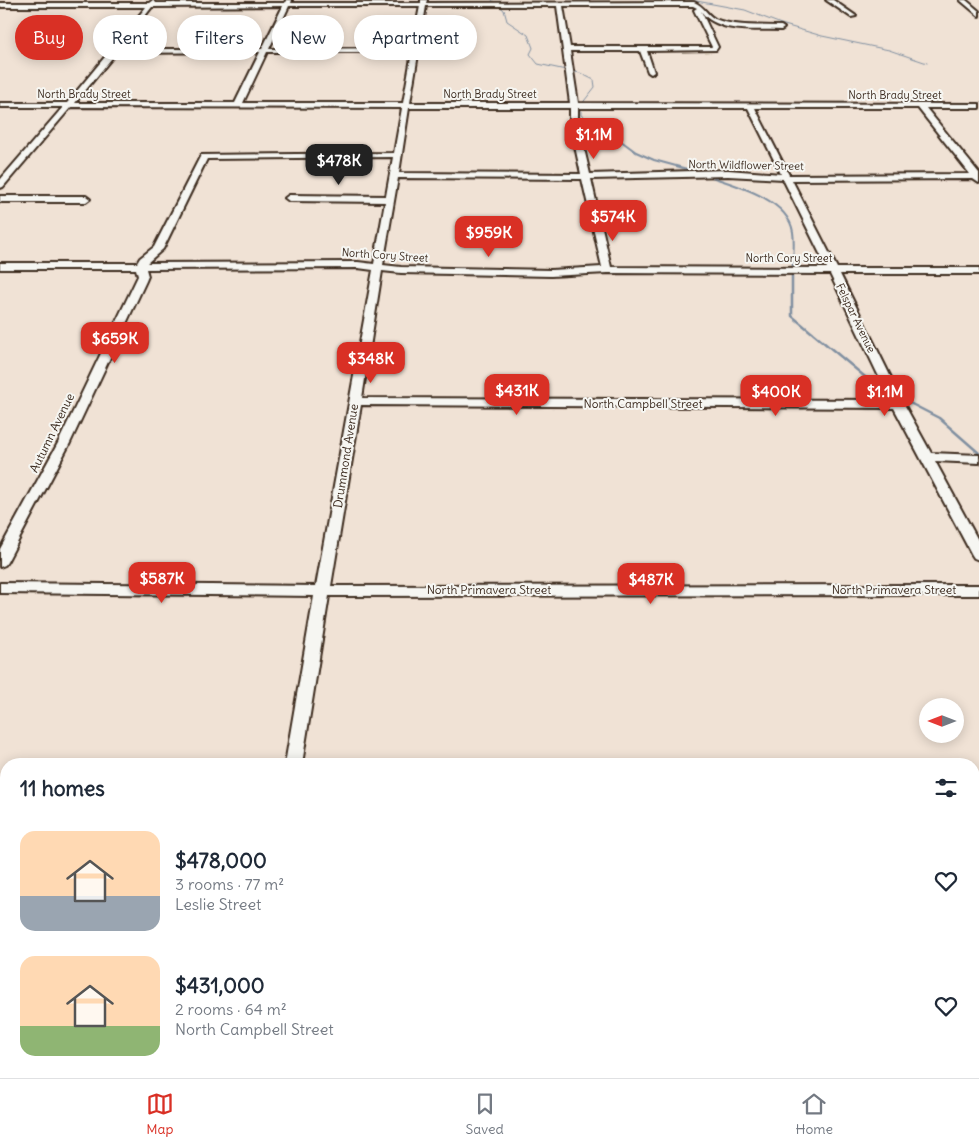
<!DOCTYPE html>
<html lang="en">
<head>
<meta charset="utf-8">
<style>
  body { margin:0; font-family:Delius,sans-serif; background:#f2f2f3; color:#1f2937; height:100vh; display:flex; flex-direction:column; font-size:19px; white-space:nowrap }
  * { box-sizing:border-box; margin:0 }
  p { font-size:16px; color:#747a83 }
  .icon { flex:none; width:28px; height:28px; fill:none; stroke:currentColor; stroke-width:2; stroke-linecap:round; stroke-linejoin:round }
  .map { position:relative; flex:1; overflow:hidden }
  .drawer { position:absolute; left:0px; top:758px; width:980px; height:321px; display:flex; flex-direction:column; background:#fff; border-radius:20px 20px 0 0; box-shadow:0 2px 12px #0003 }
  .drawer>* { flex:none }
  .guide { position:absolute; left:15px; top:15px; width:500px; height:45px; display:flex; gap:10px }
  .needle { width:32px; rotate:270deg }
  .controls { position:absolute; left:919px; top:698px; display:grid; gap:10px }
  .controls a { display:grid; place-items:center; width:45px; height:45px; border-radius:50%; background:#fff; box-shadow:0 2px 12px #0003; font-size:25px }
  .price { position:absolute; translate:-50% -42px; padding:0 11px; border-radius:10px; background:#d93025; color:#fff; font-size:16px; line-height:32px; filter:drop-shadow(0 1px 2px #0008) }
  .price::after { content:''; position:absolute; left:50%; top:30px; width:15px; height:11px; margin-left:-8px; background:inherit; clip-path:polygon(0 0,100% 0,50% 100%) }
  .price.current { background:#222; color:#fff }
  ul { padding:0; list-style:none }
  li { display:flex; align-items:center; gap:15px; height:125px; padding:0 20px }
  li span { display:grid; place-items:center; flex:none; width:140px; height:100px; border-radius:15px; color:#555 }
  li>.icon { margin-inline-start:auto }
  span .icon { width:60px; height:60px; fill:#fffc; stroke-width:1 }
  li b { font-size:21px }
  h2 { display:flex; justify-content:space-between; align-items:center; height:60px; padding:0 20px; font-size:21px }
  .pill { padding:0 18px; border-radius:22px; background:#fff; box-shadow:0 2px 12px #0003; font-size:18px; line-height:45px }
  .pill.current { background:#d93025; color:#fff }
  .tabs { display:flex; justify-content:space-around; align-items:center; height:70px; border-top:1px solid #e0e1e3; background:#fff; font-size:14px; color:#747a83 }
  .tabs a { display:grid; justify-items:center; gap:2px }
  .tabs .current { color:#d93025 }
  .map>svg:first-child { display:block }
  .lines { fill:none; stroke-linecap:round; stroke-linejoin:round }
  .stream-far2 { stroke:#8190a1; stroke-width:1 }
  .stream-far1 { stroke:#8190a1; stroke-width:2 }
  .stream { stroke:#8190a1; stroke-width:2.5 }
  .minor-casing { stroke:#3b2a1e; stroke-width:4 }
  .minor { fill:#f6f6f2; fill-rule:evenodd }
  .labels { text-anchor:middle; stroke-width:4; stroke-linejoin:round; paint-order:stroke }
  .far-street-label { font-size:11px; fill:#3b2a1e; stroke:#f6f6f2 }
  .street-label { font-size:12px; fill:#3b2a1e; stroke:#f6f6f2 }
</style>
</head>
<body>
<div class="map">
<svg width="979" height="1078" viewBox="0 0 979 1078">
  <rect width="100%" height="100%" fill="#f0e2d5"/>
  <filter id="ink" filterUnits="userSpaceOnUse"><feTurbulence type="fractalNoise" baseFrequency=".02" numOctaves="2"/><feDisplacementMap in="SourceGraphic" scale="10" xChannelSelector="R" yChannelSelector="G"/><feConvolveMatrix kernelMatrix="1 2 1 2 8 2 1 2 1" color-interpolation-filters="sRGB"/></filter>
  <g filter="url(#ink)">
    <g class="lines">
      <g class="stream-far2">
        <path d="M 492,0 L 504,10 L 507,21 L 528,35 L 533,48 L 530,54 L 538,64 L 580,73 L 594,80 L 595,87 L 581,105 L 581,115 L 587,120"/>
        <path d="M 691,0 L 745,10 L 781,24 L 822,36 L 889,50 L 927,63"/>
      </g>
      <g class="stream-far1">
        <path d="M 585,119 L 605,129 L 636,152 L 654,160 L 698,172"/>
        <path d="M 708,176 C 735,185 788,199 793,232 C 795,245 793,261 792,275"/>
      </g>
      <g class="stream">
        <path d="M 792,274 L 792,316 L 876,386 L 888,392"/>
        <path d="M 898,397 L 939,418 L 979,453"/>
      </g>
      <g class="minor-casing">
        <g id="minor">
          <path d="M 153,0 L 155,3 L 285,3 L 286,0 L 292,0 L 291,3 L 421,3 L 421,0 L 427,0 L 426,3 L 694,2 C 704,6 707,15 715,19 C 735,27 759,25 781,26 L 784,28 L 781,30 C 757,29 717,34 701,11 L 718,47 L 716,50 L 647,51 L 654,72 L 651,74 L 648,72 L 640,51 L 570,51 L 578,103 L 979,104 L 979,108 L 926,108 L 979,173 L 979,183 L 973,179 L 792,180 L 837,268 L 979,268 L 979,274 L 840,274 L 904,404 L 931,453 L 979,455 L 979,463 L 935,461 L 979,542 L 979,560 L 974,558 L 972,555 L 894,408 L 361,405 L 331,586 L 979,585 L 979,595 L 329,596 L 302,764 L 285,764 L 314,596 L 0,593 L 0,583 L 316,586 L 373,270 L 358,268 L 146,269 L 148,276 L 146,281 L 70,443 L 7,562 L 5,565 L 0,567 L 0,549 L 58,443 L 138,276 L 136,269 L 0,269 L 0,263 L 137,263 L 140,258 L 154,247 L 201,155 L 394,153 L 402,108 L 71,107 L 3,187 L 0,188 L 0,180 L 63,107 L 0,107 L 0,103 L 67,103 L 146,7 L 0,7 L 0,3 L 149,3 ZM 283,6 L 262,49 L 119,49 L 152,7 ZM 289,6 L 420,6 L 412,48 L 269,49 ZM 426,6 L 557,6 L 570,103 L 410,103 ZM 563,6 L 693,6 L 697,8 L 694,10 L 712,47 L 570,47 ZM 260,52 L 235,103 L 75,103 L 116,53 ZM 267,52 L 412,52 L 403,103 L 243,103 ZM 409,108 L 570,108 L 570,123 L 581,174 L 399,173 ZM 578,108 L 748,108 L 781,174 L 728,170 L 590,174 L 578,123 ZM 755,108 L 918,108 L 970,174 L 789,175 ZM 393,157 L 386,196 L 289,195 L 285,198 L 289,201 L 385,202 L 374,264 L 358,262 L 147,263 L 163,249 L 207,159 ZM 728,176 L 783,179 L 827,268 L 611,267 L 591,179 ZM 398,178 L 582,179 L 602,267 L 551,270 L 401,267 L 383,265 ZM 382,271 L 401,273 L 551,276 L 607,273 L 830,274 L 890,400 L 362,398 Z"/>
          <path d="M 826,0 L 833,0 L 856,16 L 851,17 Z"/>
          <path d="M 960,0 L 966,0 L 979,11 L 979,16 Z"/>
          <path d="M 0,196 L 86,196 L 90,199 L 86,202 L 0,202 Z"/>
          <rect x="974" y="891" width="5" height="18"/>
          <path d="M 229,1072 L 251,1072 L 250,1078 L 228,1078 Z"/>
          <path d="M 903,1072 L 925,1072 L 927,1078 L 905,1078 Z"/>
        </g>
      </g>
      <use href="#minor" class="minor"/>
    </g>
  </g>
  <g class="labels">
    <g class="far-street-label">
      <text x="84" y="98">North Brady Street</text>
      <text x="490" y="98">North Brady Street</text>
      <text x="895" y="99">North Brady Street</text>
      <text transform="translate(746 165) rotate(1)" y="4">North Wildflower Street</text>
      <text transform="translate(385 255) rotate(4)" y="4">North Cory Street</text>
      <text x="789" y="262">North Cory Street</text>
      <text transform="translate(856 318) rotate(64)" y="4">Felspar Avenue</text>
    </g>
    <g class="street-label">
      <text x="643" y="408">North Campbell Street</text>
      <text transform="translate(52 433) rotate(-64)" y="4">Autumn Avenue</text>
      <text transform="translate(346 456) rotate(-81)" y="4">Drummond Avenue</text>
      <text x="489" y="594">North Primavera Street</text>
      <text x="894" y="594">North Primavera Street</text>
    </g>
  </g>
</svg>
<div class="controls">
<a><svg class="needle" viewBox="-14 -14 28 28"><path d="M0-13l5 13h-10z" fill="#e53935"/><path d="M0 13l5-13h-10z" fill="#747a83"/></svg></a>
</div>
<b class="price" style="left:594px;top:160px">$1.1M</b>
<b class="price current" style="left:339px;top:186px">$478K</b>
<b class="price" style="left:613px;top:242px">$574K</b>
<b class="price" style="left:489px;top:258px">$959K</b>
<b class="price" style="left:115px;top:364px">$659K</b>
<b class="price" style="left:371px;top:384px">$348K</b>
<b class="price" style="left:517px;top:416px">$431K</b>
<b class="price" style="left:776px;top:417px">$400K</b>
<b class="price" style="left:885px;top:417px">$1.1M</b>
<b class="price" style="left:162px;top:604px">$587K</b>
<b class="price" style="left:651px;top:605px">$487K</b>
<div class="guide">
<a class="pill current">Buy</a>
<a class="pill">Rent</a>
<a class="pill">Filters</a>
<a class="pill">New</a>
<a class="pill">Apartment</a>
</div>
<section class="drawer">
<h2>11 homes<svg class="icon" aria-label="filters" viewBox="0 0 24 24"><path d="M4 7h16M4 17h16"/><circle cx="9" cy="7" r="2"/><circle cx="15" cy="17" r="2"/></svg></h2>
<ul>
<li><span style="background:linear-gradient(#ffd9b3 65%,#9aa5b1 0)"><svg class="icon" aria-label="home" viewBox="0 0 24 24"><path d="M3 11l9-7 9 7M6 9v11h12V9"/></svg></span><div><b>$478,000</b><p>3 rooms · 77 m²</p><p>Leslie Street</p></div><svg class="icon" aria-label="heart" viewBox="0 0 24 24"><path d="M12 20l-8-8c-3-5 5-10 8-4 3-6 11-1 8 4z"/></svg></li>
<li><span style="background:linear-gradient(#ffd9b3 70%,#8fb573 0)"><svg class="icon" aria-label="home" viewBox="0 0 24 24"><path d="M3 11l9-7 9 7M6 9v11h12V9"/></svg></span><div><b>$431,000</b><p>2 rooms · 64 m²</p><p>North Campbell Street</p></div><svg class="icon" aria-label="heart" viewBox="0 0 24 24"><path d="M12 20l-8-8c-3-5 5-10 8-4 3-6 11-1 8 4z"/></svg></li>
</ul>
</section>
</div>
<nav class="tabs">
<a class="current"><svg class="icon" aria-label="map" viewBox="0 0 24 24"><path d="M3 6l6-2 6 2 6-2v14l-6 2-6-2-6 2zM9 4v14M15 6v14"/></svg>Map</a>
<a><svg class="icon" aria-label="saved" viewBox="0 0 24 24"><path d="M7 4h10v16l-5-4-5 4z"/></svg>Saved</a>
<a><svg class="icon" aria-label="home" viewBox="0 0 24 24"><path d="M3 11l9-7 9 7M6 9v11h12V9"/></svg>Home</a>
</nav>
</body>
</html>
